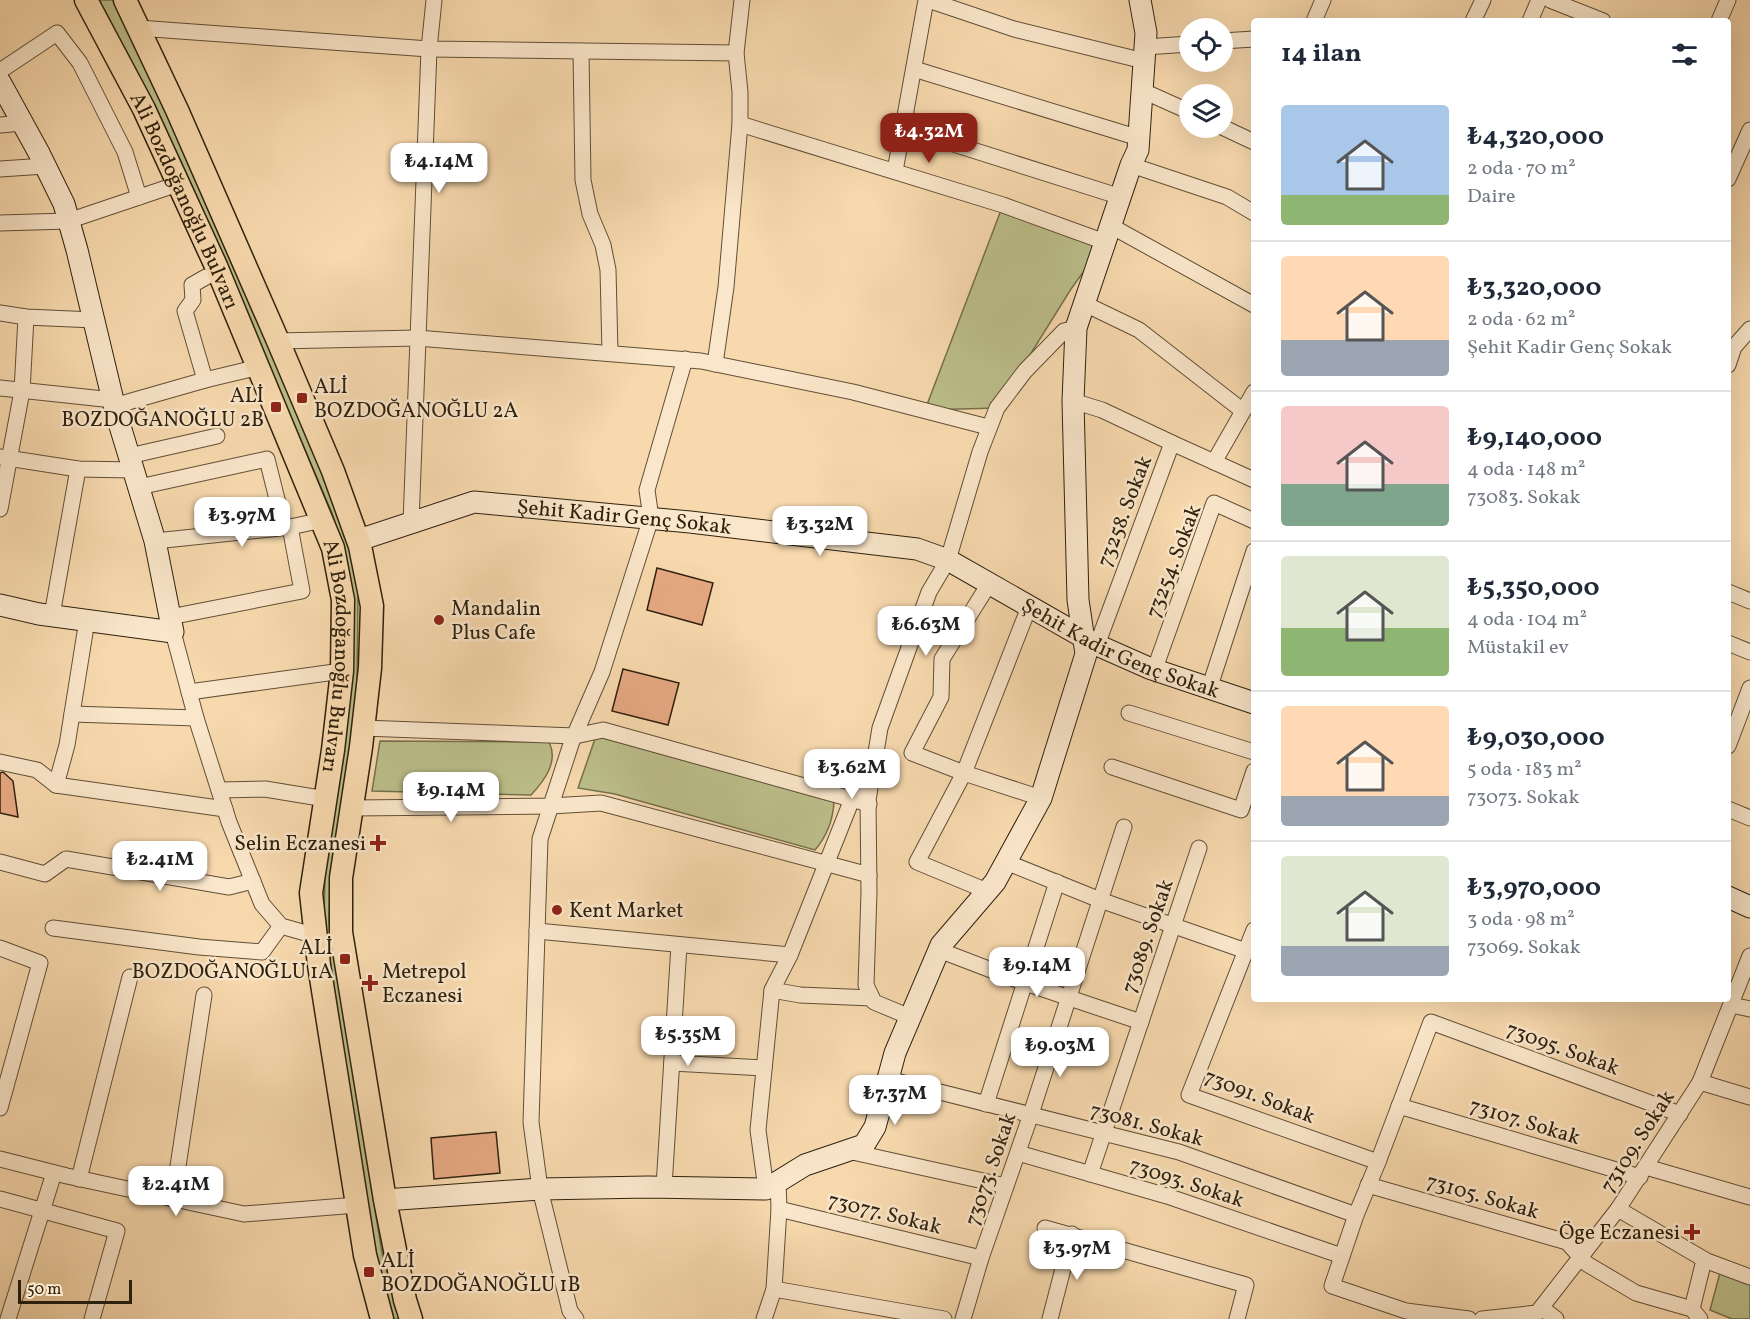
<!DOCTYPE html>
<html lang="tr">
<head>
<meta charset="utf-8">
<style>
  body { margin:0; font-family:Vollkorn,serif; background:#f6f6f7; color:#1f2937; height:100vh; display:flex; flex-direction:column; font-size:22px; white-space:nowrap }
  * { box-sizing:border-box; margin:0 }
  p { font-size:20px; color:#747a83 }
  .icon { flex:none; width:33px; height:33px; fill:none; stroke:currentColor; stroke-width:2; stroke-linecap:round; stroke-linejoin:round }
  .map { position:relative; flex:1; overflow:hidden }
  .details { position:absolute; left:1251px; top:18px; width:480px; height:984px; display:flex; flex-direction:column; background:#fff; border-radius:6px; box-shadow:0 6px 24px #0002 }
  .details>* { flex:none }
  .fabs { position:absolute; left:1179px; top:18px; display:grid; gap:12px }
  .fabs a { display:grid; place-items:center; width:54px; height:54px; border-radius:50%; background:#fff; box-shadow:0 6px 24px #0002; font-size:30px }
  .scale { position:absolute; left:18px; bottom:15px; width:114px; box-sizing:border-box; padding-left:6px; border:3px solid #2e210e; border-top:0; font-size:16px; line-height:21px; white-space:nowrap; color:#2e210e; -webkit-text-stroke:4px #fae6ca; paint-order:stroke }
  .price { position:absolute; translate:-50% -51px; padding:0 14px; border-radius:12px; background:#fff; color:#222; font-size:20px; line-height:39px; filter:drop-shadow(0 2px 3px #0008) }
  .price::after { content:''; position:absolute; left:50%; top:36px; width:18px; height:14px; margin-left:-9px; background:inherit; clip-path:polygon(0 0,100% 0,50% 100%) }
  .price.active { background:#8f2418; color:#fff }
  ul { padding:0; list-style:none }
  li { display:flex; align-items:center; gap:18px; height:150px; padding:0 30px }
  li+li { border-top:2px solid #e0e1e3 }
  li span { display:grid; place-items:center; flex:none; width:168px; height:120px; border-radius:6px; color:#555 }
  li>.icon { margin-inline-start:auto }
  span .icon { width:72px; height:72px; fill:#fffc; stroke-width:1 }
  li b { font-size:26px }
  h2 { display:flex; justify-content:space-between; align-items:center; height:72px; padding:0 30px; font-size:26px }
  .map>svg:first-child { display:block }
  .green { fill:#bcbf8b; stroke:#75704c; stroke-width:1.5 }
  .building { fill:#e7a983; stroke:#2e210e; stroke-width:1.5 }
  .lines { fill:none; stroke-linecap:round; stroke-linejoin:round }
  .street-casing { stroke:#604f36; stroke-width:17 }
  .secondary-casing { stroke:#2e210e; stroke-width:23 }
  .primary-casing { stroke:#2e210e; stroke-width:25 }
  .street { stroke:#fae6ca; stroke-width:15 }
  .secondary { stroke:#fae6ca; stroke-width:21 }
  .primary { stroke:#f8d9ae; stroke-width:22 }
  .poi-dot { fill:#8f2418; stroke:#fae6ca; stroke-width:2 }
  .labels { text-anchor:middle; stroke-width:5; stroke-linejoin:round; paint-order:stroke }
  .street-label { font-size:21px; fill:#2e210e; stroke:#fae6ca }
  .poi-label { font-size:21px; fill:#2e210e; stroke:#fae6ca; text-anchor:start }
</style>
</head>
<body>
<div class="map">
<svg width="1750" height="1319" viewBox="0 0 1750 1319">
  <rect width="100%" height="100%" fill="#f8d9ae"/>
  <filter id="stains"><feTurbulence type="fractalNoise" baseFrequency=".00333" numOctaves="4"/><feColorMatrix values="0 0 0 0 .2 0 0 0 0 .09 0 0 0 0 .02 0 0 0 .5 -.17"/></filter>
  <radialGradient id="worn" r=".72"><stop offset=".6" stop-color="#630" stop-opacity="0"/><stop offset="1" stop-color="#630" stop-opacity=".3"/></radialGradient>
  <g class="green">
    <path d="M 97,0 L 114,0 L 181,143 L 339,511 L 356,556 L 358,595 L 357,681 L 350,746 L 330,873 L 329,923 L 382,1253 L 399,1319 L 394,1319 L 376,1254 L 324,923 L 325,872 L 346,557 L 332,513 L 193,188 L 141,79 L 112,30 Z"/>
    <path d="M 1003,205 L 1105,242 L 1071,289 L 997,408 L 925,410 Z"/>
    <path d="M 596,736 L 834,802 C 833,819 827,836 815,850 L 615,794 L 578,788 Z"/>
    <path d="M 380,741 L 549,742 C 559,762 544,781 531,795 L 372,791 Z"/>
    <path d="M 1720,1273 L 1750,1284 L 1750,1319 L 1732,1319 L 1710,1310 Z"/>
  </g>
  <g class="building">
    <path d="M 657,568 L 713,583 L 702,625 L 647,610 Z"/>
    <path d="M 623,669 L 679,683 L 668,725 L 612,711 Z"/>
    <path d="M 3,772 L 13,781 L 18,817 L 0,813 L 0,773 Z"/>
    <path d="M 496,1132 L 500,1173 L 434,1179 L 431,1138 Z"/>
  </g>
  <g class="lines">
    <g class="street-casing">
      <g id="street">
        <path d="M 928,0 L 1014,29 L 1144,61"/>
        <path d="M 1550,0 L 1603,21"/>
        <path d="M 1314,21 L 1323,0"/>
        <path d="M 1473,21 L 1483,0"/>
        <path d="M 1530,21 L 1539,0"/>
        <path d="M 1719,21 L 1728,0"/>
        <path d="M 138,28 L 429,49 L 736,53"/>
        <path d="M 1222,41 L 1254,39"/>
        <path d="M 1145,47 L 1190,44"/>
        <path d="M 581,51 L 583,180 L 590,214 L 603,245 L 608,270 L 610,353"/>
        <path d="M 914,69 L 1139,138"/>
        <path d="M 0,71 L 57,33 L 80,63 L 125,152 L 139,197"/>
        <path d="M 1141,90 L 1190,112"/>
        <path d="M 740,124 L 1003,205 L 1105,242"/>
        <path d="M 0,125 L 23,123"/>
        <path d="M 1222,127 L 1254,142"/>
        <path d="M 903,128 L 1121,197"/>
        <path d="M 1131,165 L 1227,197 L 1254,213"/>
        <path d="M 0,169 L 45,166"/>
        <path d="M 895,171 L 926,0"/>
        <path d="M 1728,179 L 1750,130"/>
        <path d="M 0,223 L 68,221 L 178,184"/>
        <path d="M 1111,226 L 1254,305"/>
        <path d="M 1083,303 L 1139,330 L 1243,411"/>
        <path d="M 0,313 L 26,317 L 94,320"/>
        <path d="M 278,341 L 417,338 L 701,361 L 853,392 L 988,427"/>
        <path d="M 715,364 L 726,287 L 740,124 L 740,92 L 736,53 L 742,0"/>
        <path d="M 1728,365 L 1734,347 L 1750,329"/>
        <path d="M 205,380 L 185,311 L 193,300 L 192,285 L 206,277"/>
        <path d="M 0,388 L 113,400"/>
        <path d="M 1073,401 L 1102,410 L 1172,443"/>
        <path d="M 114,406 L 205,380 L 259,367"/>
        <path d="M 129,456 L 217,436"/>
        <path d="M 0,457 L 78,469 L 133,470"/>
        <path d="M 1214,462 L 1254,392"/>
        <path d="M 139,487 L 267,459 L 284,527"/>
        <path d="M 0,509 L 22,391 L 26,317"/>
        <path d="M 411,523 L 429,49 L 434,0"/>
        <path d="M 155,541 L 290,527 L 323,520"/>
        <path d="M 989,584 L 942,659 L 941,697 L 912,753 L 964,773 L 1041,798"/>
        <path d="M 1728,592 L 1750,601"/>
        <path d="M 52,615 L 78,469"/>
        <path d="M 170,617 L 302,591 L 290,527"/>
        <path d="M 173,632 L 196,718 L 229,822 L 262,904 L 281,926 L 316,936"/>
        <path d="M 1728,643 L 1750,652"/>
        <path d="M 1097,645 L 1172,443 L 1254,480"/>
        <path d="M 1154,671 L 1214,503 L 1254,521"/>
        <path d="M 1209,689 L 1254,551"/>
        <path d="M 189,692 L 342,671"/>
        <path d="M 1129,713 L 1254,752"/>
        <path d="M 72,714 L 196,718"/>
        <path d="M 363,728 L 575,736 L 603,730 L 869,804"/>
        <path d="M 1728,746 L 1750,688"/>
        <path d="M 868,759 L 790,955 L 772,990 L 800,995 L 872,998"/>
        <path d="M 0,762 L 37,770 L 56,785 L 225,809"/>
        <path d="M 1112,767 L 1241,810 L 1254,771"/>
        <path d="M 56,785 L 67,745 L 87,620"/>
        <path d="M 219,790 L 265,789 L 326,799"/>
        <path d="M 352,808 L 551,806 L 601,803 L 869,875"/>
        <path d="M 1728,809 L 1750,818"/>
        <path d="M 0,862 L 45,874 L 66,859 L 229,887 L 253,881"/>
        <path d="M 1006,862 L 1100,900 L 1246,951"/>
        <path d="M 987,891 L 917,862 L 964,773 L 1029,607"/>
        <path d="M 53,928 L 199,947 L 262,952 L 281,926"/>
        <path d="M 1254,930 L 1189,1095 L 1378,1162"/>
        <path d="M 537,931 L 790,955"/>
        <path d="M 0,948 L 40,963 L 0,1108"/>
        <path d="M 939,950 L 1025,983 L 1141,1022"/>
        <path d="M 1731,1005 L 1750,1009"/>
        <path d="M 910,1017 L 874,1002 L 866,985 L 869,892 L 868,800 L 880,728 L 929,592 L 948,560 L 980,452 L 997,408 L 1025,371 L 1064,331 L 1076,328"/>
        <path d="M 672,1063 L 764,1068"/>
        <path d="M 888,1079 L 1179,1152 L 1356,1215"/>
        <path d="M 1700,1082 L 1750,1097"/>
        <path d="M 986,1104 L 1057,882"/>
        <path d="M 1399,1106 L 1640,1177"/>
        <path d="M 848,1151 L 1006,1186"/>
        <path d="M 1018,1153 L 1167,1196 L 1342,1256"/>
        <path d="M 0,1159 L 67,1176 L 244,1214 L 357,1205"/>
        <path d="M 1646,1167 L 1750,1197"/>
        <path d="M 1090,1174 L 1199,848"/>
        <path d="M 79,1179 L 130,977"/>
        <path d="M 1368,1185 L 1567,1242 L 1587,1264 L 1636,1293 L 1692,1309"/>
        <path d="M 664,1187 L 679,945"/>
        <path d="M 766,1189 L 758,1130 L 772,990"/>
        <path d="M 0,1199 L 117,1231 L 92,1319"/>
        <path d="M 173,1199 L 204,995"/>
        <path d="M 779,1209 L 981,1258"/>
        <path d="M 1618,1209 L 1707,1261 L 1750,1277"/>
        <path d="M 1045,1228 L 1246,1285 L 1237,1319"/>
        <path d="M 774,1289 L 944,1319"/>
        <path d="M 1542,1308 L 1556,1319"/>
        <path d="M 8,1319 L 54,1173"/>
        <path d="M 576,1319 L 570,1311 L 540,1189 L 531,1122 L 540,839 L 572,741 L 602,672 L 651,518 L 647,490 L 685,359"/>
        <path d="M 764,1319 L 774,1289 L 779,1209 L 778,1181"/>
        <path d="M 963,1319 L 981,1258 L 1029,1120 L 1124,827"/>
        <path d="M 1050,1319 L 1072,1234"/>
        <path d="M 1469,1319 L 1406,1311 L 1332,1286 L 1356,1215 L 1378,1162 L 1431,1022 L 1680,1114"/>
        <path d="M 1482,1319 L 1537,1313 L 1618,1209 L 1700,1082 L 1750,956"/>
        <path d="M 1700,1319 L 1692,1309 L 1704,1260"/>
      </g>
    </g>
    <g class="secondary-casing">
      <g id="secondary">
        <path d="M 0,82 L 39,153 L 64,204 L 77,250 L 116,413 L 155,541 L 173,632 L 39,614 L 0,605"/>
        <path id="s1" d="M 359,540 L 474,502 L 690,522 L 917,549 L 948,560 L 1097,645 L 1149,668 L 1254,703"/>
        <path d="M 1728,897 L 1750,907"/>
        <path d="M 385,1200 L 540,1189 L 648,1187 L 766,1189 L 805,1165 L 864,1145 L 875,1127 L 895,1053 L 941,945 L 995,882 L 1041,798 L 1086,654 L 1078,600 L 1073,401 L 1076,328 L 1131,165 L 1138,150 L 1146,33 L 1140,0"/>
      </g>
    </g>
    <g class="primary-casing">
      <g id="primary">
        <path id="s2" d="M 86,0 L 144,109 L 216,266 L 333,548 L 343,600 L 342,671 L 333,750 L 311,893 L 319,965 L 365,1255 L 382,1319"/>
        <path d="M 125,0 L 177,110 L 278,341 L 333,471 L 360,546 L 372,606 L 370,668 L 361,747 L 341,878 L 341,932 L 385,1200 L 405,1300 L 411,1319"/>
      </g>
    </g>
    <use href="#street" class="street"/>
    <use href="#secondary" class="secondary"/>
    <use href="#primary" class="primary"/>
  </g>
  <g class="poi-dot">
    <rect x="296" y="392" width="12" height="12" rx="3"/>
    <rect x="270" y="401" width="12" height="12" rx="3"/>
    <circle cx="439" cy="620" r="6"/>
    <path d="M375 834h6v6h6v6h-6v6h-6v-6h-6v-6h6z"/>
    <circle cx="557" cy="910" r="6"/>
    <rect x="339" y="953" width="12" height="12" rx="3"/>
    <path d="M367 974h6v6h6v6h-6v6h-6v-6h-6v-6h6z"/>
    <path d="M1689 1223h6v6h6v6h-6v6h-6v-6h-6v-6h6z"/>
    <rect x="363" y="1266" width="12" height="12" rx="3"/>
  </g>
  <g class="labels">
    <g class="street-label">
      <text dy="7" stroke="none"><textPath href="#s2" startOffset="224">Ali Bozdoğanoğlu Bulvarı</textPath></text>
      <text transform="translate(1124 511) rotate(-69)" y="7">73258. Sokak</text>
      <text dy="7" stroke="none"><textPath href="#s1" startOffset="272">Şehit Kadir Genç Sokak</textPath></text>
      <text transform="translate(1173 561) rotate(-69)" y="7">73254. Sokak</text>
      <text dy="7" stroke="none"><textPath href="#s1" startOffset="794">Şehit Kadir Genç Sokak</textPath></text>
      <text dy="7" stroke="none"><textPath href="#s2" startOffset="710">Ali Bozdoğanoğlu Bulvarı</textPath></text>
      <text transform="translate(1147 936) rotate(-71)" y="7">73089. Sokak</text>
      <text transform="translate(1563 1048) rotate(20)" y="7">73095. Sokak</text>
      <text transform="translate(1260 1096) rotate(21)" y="7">73091. Sokak</text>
      <text transform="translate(1525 1121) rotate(17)" y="7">73107. Sokak</text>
      <text transform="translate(1147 1124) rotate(15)" y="7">73081. Sokak</text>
      <text transform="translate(1637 1141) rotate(-57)" y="7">73109. Sokak</text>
      <text transform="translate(990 1169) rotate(-71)" y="7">73073. Sokak</text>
      <text transform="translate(1187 1182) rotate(18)" y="7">73093. Sokak</text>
      <text transform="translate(1483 1196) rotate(16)" y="7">73105. Sokak</text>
      <text transform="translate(885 1213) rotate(14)" y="7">73077. Sokak</text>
    </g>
    <g class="poi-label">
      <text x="314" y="393">ALİ<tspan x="314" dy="24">BOZDOĞANOĞLU 2A</tspan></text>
      <text x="264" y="402" text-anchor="end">ALİ<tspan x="264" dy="24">BOZDOĞANOĞLU 2B</tspan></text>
      <text x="451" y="615">Mandalin<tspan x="451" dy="24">Plus Cafe</tspan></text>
      <text x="366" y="850" text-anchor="end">Selin Eczanesi</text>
      <text x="569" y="917">Kent Market</text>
      <text x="333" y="954" text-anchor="end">ALİ<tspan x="333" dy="24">BOZDOĞANOĞLU 1A</tspan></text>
      <text x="382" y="978">Metrepol<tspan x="382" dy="24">Eczanesi</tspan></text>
      <text x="1680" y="1239" text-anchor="end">Öge Eczanesi</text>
      <text x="381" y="1267">ALİ<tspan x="381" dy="24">BOZDOĞANOĞLU 1B</tspan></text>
    </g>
  </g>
  <rect width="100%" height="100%" filter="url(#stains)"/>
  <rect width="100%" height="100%" fill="url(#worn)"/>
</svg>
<div class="fabs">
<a><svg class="icon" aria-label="locate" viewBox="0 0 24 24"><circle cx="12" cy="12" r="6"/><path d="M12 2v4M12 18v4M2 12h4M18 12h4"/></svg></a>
<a><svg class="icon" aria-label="layers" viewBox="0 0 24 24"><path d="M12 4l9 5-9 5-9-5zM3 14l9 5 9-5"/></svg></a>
</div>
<div class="scale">50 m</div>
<b class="price active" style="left:929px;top:164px">₺4.32M</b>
<b class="price" style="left:439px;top:194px">₺4.14M</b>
<b class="price" style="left:242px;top:548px">₺3.97M</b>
<b class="price" style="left:820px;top:557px">₺3.32M</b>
<b class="price" style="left:926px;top:657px">₺6.63M</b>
<b class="price" style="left:852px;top:800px">₺3.62M</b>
<b class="price" style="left:451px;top:823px">₺9.14M</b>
<b class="price" style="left:160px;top:892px">₺2.41M</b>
<b class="price" style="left:1037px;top:998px">₺9.14M</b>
<b class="price" style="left:688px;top:1067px">₺5.35M</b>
<b class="price" style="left:1060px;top:1078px">₺9.03M</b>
<b class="price" style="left:895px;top:1126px">₺7.37M</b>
<b class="price" style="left:176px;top:1217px">₺2.41M</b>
<b class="price" style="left:1077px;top:1281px">₺3.97M</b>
<section class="details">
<h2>14 ilan<svg class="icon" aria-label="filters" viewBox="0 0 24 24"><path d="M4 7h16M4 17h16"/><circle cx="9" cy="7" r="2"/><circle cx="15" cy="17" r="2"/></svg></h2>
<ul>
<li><span style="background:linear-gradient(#a9c7e8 75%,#8fb573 0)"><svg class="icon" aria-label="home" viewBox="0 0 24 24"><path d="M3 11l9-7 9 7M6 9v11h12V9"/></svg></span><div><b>₺4,320,000</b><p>2 oda · 70 m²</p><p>Daire</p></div></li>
<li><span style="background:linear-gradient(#ffd9b3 70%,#9aa5b1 0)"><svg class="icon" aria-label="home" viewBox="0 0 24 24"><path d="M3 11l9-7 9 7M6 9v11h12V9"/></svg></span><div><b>₺3,320,000</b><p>2 oda · 62 m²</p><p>Şehit Kadir Genç Sokak</p></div></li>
<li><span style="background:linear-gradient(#f6c9c9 65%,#7fa58c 0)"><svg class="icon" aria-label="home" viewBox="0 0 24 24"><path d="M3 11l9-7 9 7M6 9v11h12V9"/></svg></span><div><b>₺9,140,000</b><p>4 oda · 148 m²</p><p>73083. Sokak</p></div></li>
<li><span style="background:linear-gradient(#dfe7d0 60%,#8fb573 0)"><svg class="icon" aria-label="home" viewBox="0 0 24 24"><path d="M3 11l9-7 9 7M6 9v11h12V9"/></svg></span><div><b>₺5,350,000</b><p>4 oda · 104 m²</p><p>Müstakil ev</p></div></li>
<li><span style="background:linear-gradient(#ffd9b3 75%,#9aa5b1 0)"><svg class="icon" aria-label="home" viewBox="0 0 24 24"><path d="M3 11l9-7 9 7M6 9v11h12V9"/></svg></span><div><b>₺9,030,000</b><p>5 oda · 183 m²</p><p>73073. Sokak</p></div></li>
<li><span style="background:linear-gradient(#dfe7d0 75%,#9aa5b1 0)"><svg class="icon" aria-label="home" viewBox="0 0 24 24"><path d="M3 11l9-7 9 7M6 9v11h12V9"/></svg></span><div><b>₺3,970,000</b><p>3 oda · 98 m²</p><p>73069. Sokak</p></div></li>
</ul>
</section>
</div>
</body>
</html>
